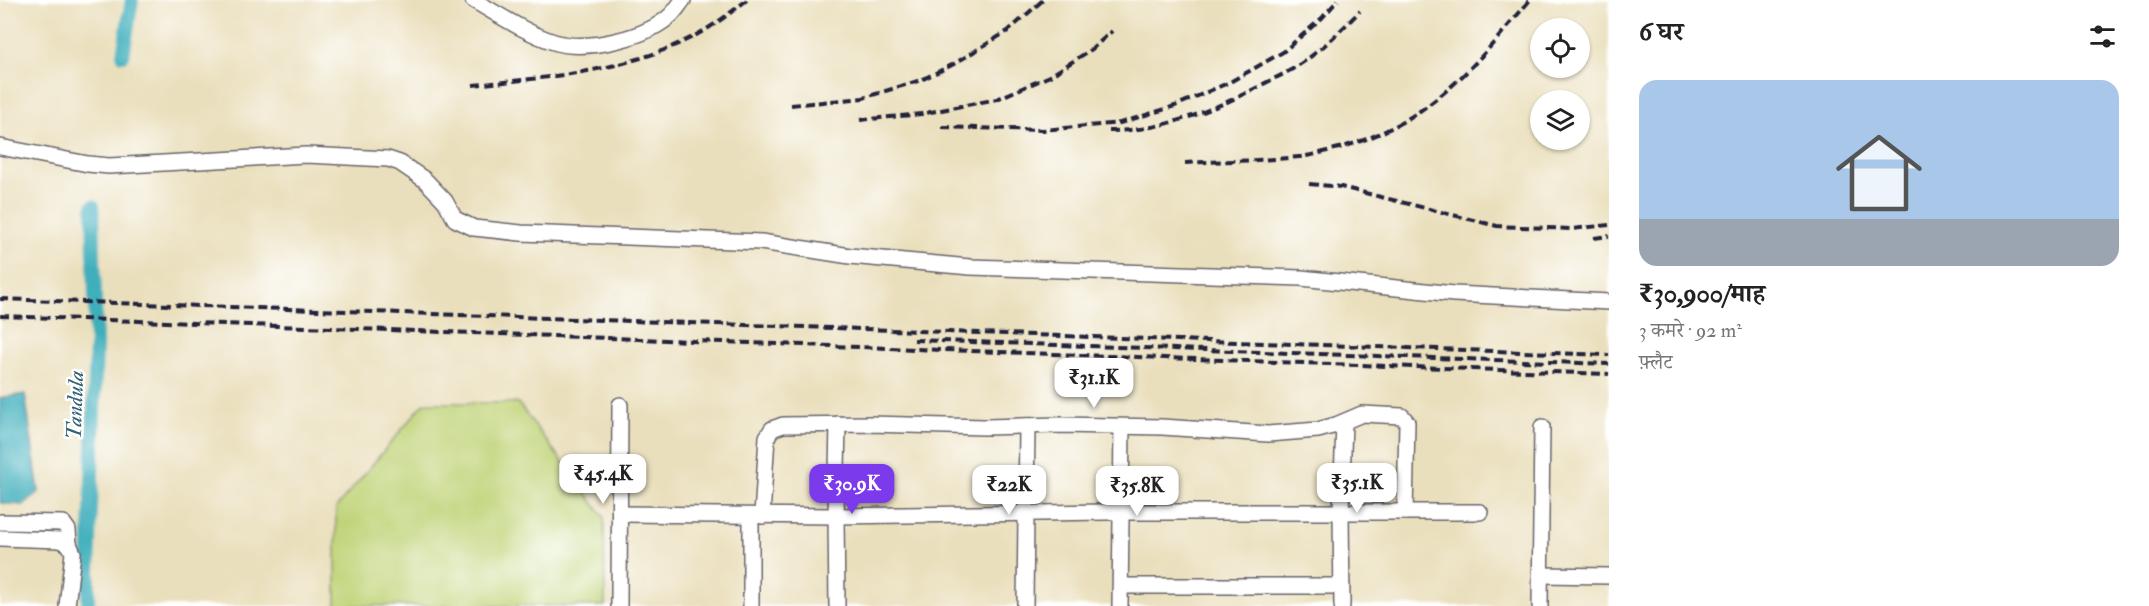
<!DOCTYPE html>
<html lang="hi">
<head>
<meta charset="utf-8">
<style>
  body { margin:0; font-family:"IM FELL Double Pica","Noto Serif Devanagari",serif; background:#f2f2f2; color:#222; height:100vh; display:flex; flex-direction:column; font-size:22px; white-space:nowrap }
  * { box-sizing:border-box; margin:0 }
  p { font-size:20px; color:#767676 }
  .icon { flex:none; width:33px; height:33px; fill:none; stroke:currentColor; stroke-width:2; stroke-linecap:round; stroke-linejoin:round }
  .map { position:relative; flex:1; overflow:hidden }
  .panel { display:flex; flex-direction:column; background:#fff; width:540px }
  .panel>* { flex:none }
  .buttons { position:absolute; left:1530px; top:18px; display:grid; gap:12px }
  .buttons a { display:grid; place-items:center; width:60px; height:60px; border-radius:50%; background:#fff; box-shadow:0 2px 4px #0004; font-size:30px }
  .price { position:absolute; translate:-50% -51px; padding:0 14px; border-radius:12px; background:#fff; color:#222; font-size:20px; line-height:39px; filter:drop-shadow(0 2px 3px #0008) }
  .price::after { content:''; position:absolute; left:50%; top:36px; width:18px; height:14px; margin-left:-9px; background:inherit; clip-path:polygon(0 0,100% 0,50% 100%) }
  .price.active { background:#7c3aed; color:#fff }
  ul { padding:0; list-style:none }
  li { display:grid; align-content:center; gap:12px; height:318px; padding:0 30px }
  li span { display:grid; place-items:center; height:186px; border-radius:18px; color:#555 }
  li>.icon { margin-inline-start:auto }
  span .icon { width:108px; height:108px; fill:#fffc; stroke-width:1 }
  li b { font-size:26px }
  h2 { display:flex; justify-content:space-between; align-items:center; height:72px; padding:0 30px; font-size:26px }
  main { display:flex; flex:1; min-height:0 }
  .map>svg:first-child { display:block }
  .green { fill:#bfd376; stroke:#707a58; stroke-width:1.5 }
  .water { fill:#40afbc; stroke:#31687c; stroke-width:1.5 }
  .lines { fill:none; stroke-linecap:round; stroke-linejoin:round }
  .canal { stroke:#40afbc; stroke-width:14 }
  .minor-casing { stroke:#686468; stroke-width:18 }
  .minor { stroke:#fff; stroke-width:15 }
  .rail { stroke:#22223b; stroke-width:4; stroke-dasharray:9 4.5; stroke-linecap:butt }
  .labels { text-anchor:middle; stroke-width:5; stroke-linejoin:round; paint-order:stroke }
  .water-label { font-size:22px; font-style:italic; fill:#306175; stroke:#fff }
</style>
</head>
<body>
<main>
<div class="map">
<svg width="1609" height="606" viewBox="0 0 1609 606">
  <rect width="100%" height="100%" fill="#fff"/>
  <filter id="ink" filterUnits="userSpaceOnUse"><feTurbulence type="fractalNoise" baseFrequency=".0167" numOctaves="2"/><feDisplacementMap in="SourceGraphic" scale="12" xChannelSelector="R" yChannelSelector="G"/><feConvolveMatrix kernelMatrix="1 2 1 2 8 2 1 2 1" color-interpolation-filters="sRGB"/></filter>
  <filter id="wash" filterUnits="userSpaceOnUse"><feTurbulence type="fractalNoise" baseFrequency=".008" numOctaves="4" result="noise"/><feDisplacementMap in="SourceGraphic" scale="24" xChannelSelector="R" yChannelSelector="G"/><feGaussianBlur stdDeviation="1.35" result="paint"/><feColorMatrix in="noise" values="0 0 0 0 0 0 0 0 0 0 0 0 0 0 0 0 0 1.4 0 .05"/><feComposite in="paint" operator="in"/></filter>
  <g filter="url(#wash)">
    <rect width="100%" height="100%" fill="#eadfbc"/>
    <path class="green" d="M 424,403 L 518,403 L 604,517 L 605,606 L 336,606 L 336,508 Z"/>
    <path class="water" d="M 25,394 L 39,492 L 23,505 L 0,503 L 0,398 Z"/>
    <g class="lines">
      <g class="canal">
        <path d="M 123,55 L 132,0"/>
        <path d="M 88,606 L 96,346 L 93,206"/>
      </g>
    </g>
  </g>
  <g filter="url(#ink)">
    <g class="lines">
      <g class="minor-casing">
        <g id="minor">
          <path d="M 473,0 C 499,15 526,33 554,42 C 586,52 648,38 672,14 C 676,10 679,5 683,0"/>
          <path d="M 0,147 L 88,164 L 109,166 L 306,155 L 388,159 L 400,163 L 425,180 L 445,201 L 455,219 L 474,228 L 521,233 L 761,242 L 850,256 L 970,267 L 1301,278 L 1454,294 L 1609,302"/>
          <path d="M 620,514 L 836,516 L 1106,512 L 1480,512"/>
          <path d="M 751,516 L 751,606"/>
          <path d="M 762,516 L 767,437 L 772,429 L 783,425 L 869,424 L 985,427 L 1061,425 L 1162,427 L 1268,434 L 1318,430 L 1336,425 L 1362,414 L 1402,416 L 1407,422 L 1405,512"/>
          <path d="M 0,522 L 63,523 L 68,530 L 69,544"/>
          <path d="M 0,538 L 60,540 L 69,544 L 73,553 L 67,606"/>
          <path d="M 1540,575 L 1609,576"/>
          <path d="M 1121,586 L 1342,586"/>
          <path d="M 619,606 L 620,405"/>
          <path d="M 837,606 L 836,516 L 838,424"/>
          <path d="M 1025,606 L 1027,426"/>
          <path d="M 1120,606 L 1122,427"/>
          <path d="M 1342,606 L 1341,512 L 1344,422"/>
          <path d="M 1540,606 L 1542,427"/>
        </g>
      </g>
      <use href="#minor" class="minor"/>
      <g class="rail">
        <path d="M 473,85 C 554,77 639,71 710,27 C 723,19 735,9 747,0"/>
        <path d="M 791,105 L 863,98 L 921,80 L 952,65 L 1008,31 L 1043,0"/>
        <path d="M 860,120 L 921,114 L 997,99 L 1050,76 L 1092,49 L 1112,31"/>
        <path d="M 942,127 L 1043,130 L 1120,123 L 1175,106 L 1230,82 L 1283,52 L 1322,18 L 1338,0"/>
        <path d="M 1109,131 C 1163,131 1211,111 1258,87 C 1270,80 1283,75 1294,68 C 1319,53 1340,31 1360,11"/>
        <path d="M 1185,163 C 1222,161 1261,161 1299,157 C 1312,156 1326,151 1339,148 C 1429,123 1472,69 1530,0"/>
        <path d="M 1309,184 L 1341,187 L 1497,226 L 1572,229 L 1609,225"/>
        <path d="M 1594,238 L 1609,236"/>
        <path d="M 0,299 L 1609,355"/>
        <path d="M 0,316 L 1609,374"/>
        <path d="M 914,340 L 1609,364"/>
      </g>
    </g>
  </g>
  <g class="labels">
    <g class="water-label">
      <text transform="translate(74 405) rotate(-88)" y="8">Tandula</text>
    </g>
  </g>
</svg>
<div class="buttons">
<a><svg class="icon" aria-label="locate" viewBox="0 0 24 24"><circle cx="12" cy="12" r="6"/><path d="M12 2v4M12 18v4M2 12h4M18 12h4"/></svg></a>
<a><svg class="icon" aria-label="layers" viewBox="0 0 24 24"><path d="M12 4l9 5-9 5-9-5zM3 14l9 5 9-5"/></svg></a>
</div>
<b class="price" style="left:1094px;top:409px">₹31.1K</b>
<b class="price" style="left:603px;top:505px">₹45.4K</b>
<b class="price" style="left:1357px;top:514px">₹35.1K</b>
<b class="price active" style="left:852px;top:515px">₹30.9K</b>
<b class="price" style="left:1009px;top:516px">₹22K</b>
<b class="price" style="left:1137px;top:517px">₹35.8K</b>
</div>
<section class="panel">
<h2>6 घर<svg class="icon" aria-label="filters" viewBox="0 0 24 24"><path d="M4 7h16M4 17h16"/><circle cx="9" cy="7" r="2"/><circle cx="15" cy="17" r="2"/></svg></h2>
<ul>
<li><span style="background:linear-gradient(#a9c7e8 75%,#9aa5b1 0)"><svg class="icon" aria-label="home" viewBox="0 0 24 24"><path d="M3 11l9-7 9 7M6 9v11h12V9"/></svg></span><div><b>₹30,900/माह</b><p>3 कमरे · 92 m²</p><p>फ़्लैट</p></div></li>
</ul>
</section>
</main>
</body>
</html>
